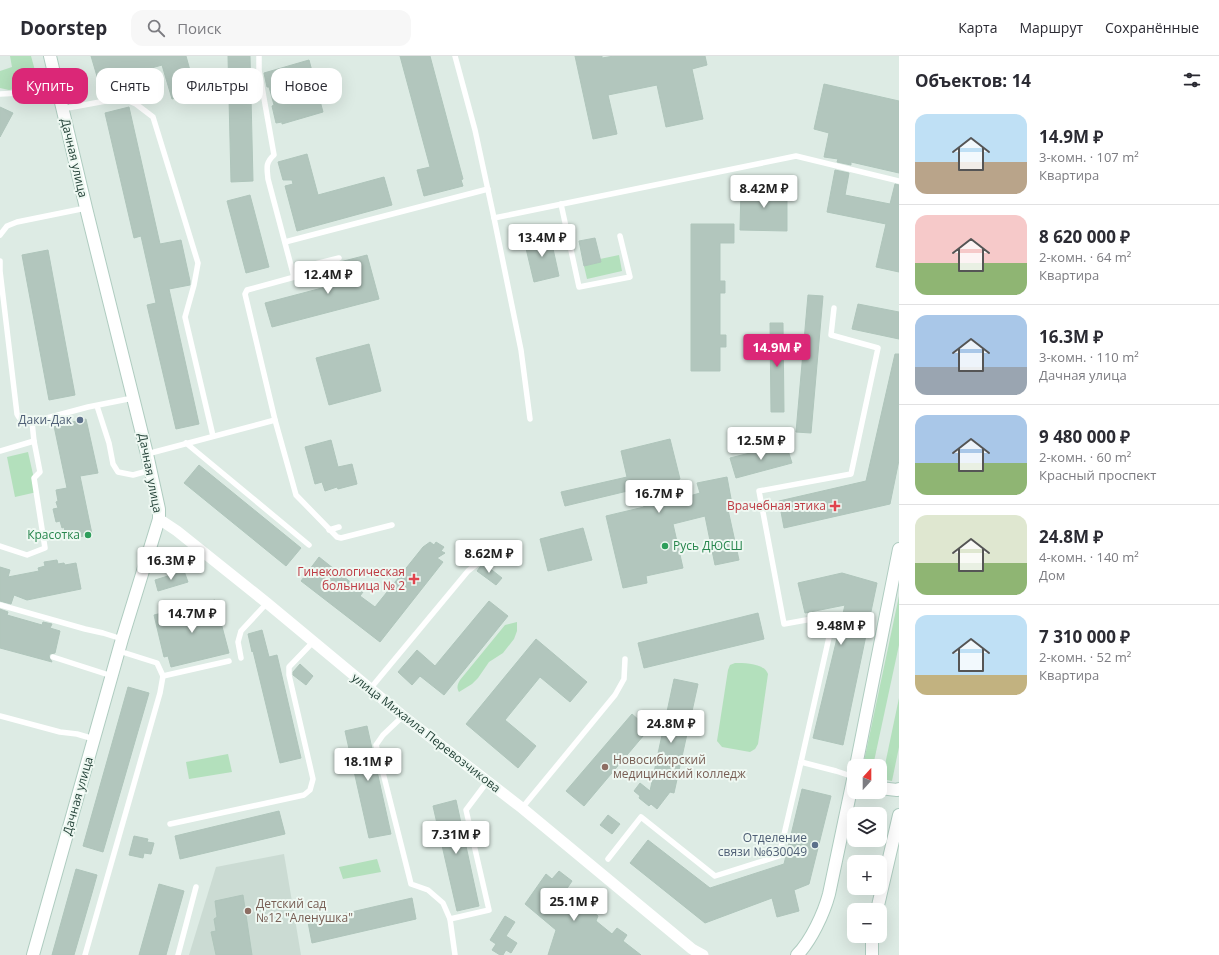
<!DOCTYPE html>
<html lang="ru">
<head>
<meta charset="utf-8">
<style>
  body { margin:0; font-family:"Open Sans",sans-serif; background:#f7f7f7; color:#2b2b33; height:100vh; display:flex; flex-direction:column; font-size:15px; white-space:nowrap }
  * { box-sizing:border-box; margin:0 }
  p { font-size:13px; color:#7c7c81 }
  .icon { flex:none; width:22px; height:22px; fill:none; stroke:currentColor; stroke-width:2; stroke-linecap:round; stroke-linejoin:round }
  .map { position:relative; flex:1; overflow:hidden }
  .drawer { display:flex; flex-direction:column; background:#fff; width:320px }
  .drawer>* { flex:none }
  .banner { position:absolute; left:12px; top:12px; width:380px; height:36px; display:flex; gap:8px }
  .needle { width:26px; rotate:21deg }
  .fabs { position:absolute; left:847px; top:703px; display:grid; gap:8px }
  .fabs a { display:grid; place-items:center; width:40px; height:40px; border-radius:8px; background:#fff; box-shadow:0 4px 16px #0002; font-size:20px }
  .price { position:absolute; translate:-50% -34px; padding:0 9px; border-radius:4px; background:#fff; color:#222; font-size:13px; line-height:26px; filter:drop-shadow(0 1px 2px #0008) }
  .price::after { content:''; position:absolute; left:50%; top:24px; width:12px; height:9px; margin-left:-6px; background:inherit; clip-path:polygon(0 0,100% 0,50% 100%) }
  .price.current { background:#db2777; color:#fff }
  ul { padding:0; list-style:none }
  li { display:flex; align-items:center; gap:12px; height:100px; padding:0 16px }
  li+li { border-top:1px solid #e1e1e2 }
  li span { display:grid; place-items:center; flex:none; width:112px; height:80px; border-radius:12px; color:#555 }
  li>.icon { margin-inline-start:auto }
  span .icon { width:48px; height:48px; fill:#fffc; stroke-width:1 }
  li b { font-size:17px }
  h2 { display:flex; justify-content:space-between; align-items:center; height:48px; padding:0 16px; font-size:17px }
  .chip { padding:0 14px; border-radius:12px; background:#fff; box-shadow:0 4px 16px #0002; font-size:14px; line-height:36px }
  .chip.current { background:#db2777; color:#fff }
  header { display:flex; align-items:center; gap:24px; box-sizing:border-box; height:56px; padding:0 20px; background:#fff; border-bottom:1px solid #e1e1e2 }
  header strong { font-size:19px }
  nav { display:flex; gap:22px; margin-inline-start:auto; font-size:14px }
  .search { width:280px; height:36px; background:#f7f7f7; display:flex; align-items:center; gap:10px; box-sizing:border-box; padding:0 14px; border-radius:12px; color:#7c7c81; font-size:15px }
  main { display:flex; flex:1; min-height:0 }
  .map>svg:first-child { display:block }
  .built { fill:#cbdbd3 }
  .green { fill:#b3e0bc }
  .building { fill:#b2c6bd; stroke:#afc5bb }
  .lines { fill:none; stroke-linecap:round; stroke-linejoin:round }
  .secondary-casing { stroke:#afccc0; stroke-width:14 }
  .lane { stroke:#fff; stroke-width:5.5 }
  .street { stroke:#fff; stroke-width:11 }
  .secondary { stroke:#fff; stroke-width:12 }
  .service-dot { fill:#5c6f8a; stroke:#eef8f2; stroke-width:1.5 }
  .health-dot { fill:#e0444e; stroke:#eef8f2; stroke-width:1.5 }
  .leisure-dot { fill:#2e9e5b; stroke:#eef8f2; stroke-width:1.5 }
  .education-dot { fill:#8d6e63; stroke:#eef8f2; stroke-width:1.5 }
  .labels { text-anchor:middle; stroke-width:4; stroke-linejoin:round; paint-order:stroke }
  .street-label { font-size:12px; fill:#1d3c32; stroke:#eef8f2 }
  .service-label { font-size:12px; fill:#4e5e75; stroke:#eef8f2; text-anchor:end }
  .health-label { font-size:12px; fill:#be3a42; stroke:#eef8f2; text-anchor:end }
  .leisure-label { font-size:12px; fill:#27864d; stroke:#eef8f2; text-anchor:end }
  .education-label { font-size:12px; fill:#785e54; stroke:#eef8f2; text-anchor:start }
</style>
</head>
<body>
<header>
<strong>Doorstep</strong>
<div class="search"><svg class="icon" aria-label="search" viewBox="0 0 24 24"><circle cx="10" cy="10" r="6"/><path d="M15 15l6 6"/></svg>Поиск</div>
<nav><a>Карта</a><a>Маршрут</a><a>Сохранённые</a></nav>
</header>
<main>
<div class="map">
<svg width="899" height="899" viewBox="0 0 899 899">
  <rect width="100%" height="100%" fill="#ddebe4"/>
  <path class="built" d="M 284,798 L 301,899 L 189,899 L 216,811 Z"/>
  <g class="green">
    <path d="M 10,0 L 31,0 L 39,29 L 9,34 L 0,32 L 0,15 L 12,11 Z"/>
    <path d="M 619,199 L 622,215 L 587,223 L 584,210 L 600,206 L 600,203 Z"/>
    <path d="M 28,396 L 37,436 L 15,441 L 7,401 Z"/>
    <path d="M 899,540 L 899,589 L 873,710 L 863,710 Z"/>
    <path d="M 517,566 L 517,575 L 514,583 L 503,597 L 489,606 L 478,622 L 472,628 L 459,636 C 456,631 458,628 460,624 L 505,569 Z"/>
    <path d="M 735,607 C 745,607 764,607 768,618 L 758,688 L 755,693 L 750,696 L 722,691 L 717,685 L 728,614 L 730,609 Z"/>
    <path d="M 899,642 L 899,691 L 892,725 L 882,723 Z"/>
    <path d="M 228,698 L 232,716 L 189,723 L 186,706 Z"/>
    <path d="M 377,803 L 381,816 L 343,823 L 339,811 Z"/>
  </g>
  <g class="building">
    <path d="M 91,0 L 186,0 L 196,36 L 172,43 L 162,9 L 99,27 Z"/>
    <path d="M 228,0 L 250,0 L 253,125 L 231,126 Z"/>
    <path d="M 400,0 L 430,0 L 463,123 L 461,124 L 463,130 L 424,140 L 417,114 L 430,111 Z"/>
    <path d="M 575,0 L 602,0 L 602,2 L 614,0 L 705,0 L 707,9 L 692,13 L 703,63 L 666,71 L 657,29 L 608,39 L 617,78 L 593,83 Z"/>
    <path d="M 309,4 L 323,56 L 282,68 L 282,66 L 276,67 L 272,50 L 274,49 L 269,31 L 267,31 L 264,17 Z"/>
    <path d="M 824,28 L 899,45 L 899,117 L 851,106 L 851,109 L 837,106 L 838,103 L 824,101 L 829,77 L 814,73 Z"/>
    <path d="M 0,51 L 13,57 L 0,81 Z"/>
    <path d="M 129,51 L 160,188 L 181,184 L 190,225 L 190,229 L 169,233 L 199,368 L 176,373 L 147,249 L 156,247 L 141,180 L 134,182 L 105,57 Z"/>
    <path d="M 307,98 L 318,139 L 384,121 L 392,149 L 297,175 L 285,130 L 293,128 L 292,124 L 283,124 L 278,106 Z"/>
    <path d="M 835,114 L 849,117 L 845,139 L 890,148 L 895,128 L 899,129 L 899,216 L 876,211 L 886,168 L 827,156 Z"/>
    <path d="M 741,131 L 787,132 L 787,175 L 740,174 Z"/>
    <path d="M 250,139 L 269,211 L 246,217 L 227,145 Z"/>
    <path d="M 691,168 L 734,168 L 734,187 L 720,187 L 720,225 L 725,225 L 725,237 L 720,237 L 720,279 L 726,279 L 726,291 L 720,291 L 720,315 L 691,315 Z"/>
    <path d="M 550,179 L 559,220 L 534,226 L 524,184 Z"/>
    <path d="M 595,182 L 601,206 L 584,210 L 579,185 Z"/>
    <path d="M 48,194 L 75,339 L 49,344 L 22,199 Z"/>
    <path d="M 367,199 L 379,243 L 272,271 L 265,247 L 345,226 L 340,206 Z"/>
    <path d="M 808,239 L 823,240 L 811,377 L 796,376 Z"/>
    <path d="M 858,248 L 899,256 L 899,283 L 852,273 Z"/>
    <path d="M 770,267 L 783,267 L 784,356 L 771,356 Z"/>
    <path d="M 369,288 L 381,335 L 329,349 L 316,302 Z"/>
    <path d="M 895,298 L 899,298 L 899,404 L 890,448 L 784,472 L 779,445 L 866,425 Z"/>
    <path d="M 86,363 L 98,417 L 80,420 L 92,478 L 67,484 L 64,471 L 62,472 L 60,465 L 56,466 L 53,453 L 58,452 L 56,446 L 58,445 L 56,434 L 67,432 L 54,370 Z"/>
    <path d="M 670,383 L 680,423 L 668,426 L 672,445 L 700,437 L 697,427 L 727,421 L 732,448 L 727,449 L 739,504 L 715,509 L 705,460 L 673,468 L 683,512 L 646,520 L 647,527 L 623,532 L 606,460 L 644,451 L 640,432 L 565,450 L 561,436 L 627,421 L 621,395 Z"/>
    <path d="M 331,384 L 338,411 L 352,408 L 357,428 L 338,433 L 337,431 L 325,435 L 322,426 L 315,428 L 305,391 Z"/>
    <path d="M 786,388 L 792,407 L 736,422 L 730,402 Z"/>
    <path d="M 199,409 L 301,492 L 286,510 L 184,427 Z"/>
    <path d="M 583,472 L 592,504 L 548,515 L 540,483 Z"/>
    <path d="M 430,486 L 434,489 L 436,486 L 444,491 L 441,495 L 445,497 L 437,502 L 443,506 L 380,586 L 301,525 L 319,501 L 363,536 L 360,540 L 375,551 L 423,491 Z"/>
    <path d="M 57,504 L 58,508 L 64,507 L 65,509 L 76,507 L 81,533 L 27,544 L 14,539 L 11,548 L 0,545 L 0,511 L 10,514 L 8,521 L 39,515 L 38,512 L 45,510 L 44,506 Z"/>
    <path d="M 483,507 L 502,522 L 496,529 L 477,515 Z"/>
    <path d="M 184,515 L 188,526 L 158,535 L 155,524 Z"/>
    <path d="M 842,517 L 877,527 L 843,689 L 813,682 L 845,549 L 805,557 L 798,527 Z"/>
    <path d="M 215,544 L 229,597 L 171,611 L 168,600 L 164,601 L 154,559 Z"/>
    <path d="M 489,545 L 508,560 L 444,639 L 420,620 L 412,629 L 398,616 L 417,594 L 435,610 Z"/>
    <path d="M 0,553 L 8,556 L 7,559 L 42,569 L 43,566 L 52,568 L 50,572 L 60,575 L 55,597 L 50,598 L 49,600 L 52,606 L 0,592 Z"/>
    <path d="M 758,557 L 764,583 L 644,612 L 638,587 Z"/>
    <path d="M 262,574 L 269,601 L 277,599 L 301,702 L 280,707 L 253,595 L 252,596 L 248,578 Z"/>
    <path d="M 536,583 L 587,626 L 570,646 L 540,621 L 505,664 L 536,690 L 518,712 L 466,668 Z"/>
    <path d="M 300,608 L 313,620 L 306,629 L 293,619 L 293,616 Z"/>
    <path d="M 674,623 L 698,628 L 674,737 L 670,736 L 657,753 L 651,748 L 649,750 L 639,742 L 640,740 L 634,735 L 640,727 L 650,735 Z"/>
    <path d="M 128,631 L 149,637 L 103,796 L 83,790 Z"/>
    <path d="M 632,658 L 649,673 L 584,750 L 566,735 Z"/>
    <path d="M 367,670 L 391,778 L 369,782 L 345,675 Z"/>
    <path d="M 802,733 L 831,740 L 809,828 L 794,834 L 799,855 L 777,861 L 772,842 L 705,867 L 630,807 L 648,784 L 710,832 L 784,808 Z"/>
    <path d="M 456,744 L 479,850 L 457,855 L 433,750 Z"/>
    <path d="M 279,755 L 285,778 L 180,803 L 175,780 Z"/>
    <path d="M 608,759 L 620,768 L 612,778 L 600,769 Z"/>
    <path d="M 134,780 L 148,783 L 147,786 L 154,787 L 151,798 L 144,797 L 143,802 L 129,799 Z"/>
    <path d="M 76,813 L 97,819 L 92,837 L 74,899 L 52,899 Z"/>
    <path d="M 559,815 L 572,825 L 566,834 L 598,860 L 596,865 L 612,878 L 617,872 L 627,879 L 623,885 L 641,899 L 548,899 L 556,874 L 525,848 L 546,818 L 552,823 Z"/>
    <path d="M 159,828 L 184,835 L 166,899 L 139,899 Z"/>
    <path d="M 243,839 L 252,899 L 216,899 L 211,876 L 216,875 L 214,863 L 217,861 L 215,845 Z"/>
    <path d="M 412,842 L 416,863 L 312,887 L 308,866 Z"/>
    <path d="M 505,860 L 515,866 L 506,880 L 517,887 L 511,897 L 506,894 L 503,899 L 500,899 L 492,894 L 496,888 L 490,884 Z"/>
  </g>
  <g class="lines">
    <g class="secondary-casing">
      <g id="secondary">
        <path d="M 856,710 L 899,493"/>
        <path d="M 880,732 L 897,734 L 899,733"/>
        <path d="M 877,854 L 899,759"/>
        <path d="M 872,880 L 872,899"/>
        <path d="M 33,899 L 122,583 L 159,463 L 159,453 L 147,398 L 86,152 L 50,0"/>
        <path d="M 797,899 C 811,885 824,857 829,838 L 854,719"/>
      </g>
    </g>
    <g class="lane">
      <path d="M 259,0 L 259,14 L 274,99 C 265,107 267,112 268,123 L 294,221"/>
      <path d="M 455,0 L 475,74 L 494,162"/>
      <path d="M 0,38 L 42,36 L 57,31"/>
      <path d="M 62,53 L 122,42 L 136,48 L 153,61 L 198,207 L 194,229 L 185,261 L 213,380"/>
      <path d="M 561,148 L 579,231 L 630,221 L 620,180"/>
      <path d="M 0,179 L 7,170 L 17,166 L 86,152"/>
      <path d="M 285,186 L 488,133"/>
      <path d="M 0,205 L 0,215 L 17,358 C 21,366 24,365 32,366"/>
      <path d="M 97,350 L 109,387 L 113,408 L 118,416 L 133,419 L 151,414"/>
      <path d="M 530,363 L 521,294 L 494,162 L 796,100 L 899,125"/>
      <path d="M 275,364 L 245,238 L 247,234 L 302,219 L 311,209 L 339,202"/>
      <path d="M 34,385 L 32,366 L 88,351 L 133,342"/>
      <path d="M 186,387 L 309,489"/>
      <path d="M 0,395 L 34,385 L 40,416 L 34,422 L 45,492 L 27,499 L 0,490"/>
      <path d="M 147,398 L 275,364 L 296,439 L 337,481 L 341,482 L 392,469"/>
      <path d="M 329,474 L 339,471"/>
      <path d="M 0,549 L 85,573 L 103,577 L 122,583"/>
      <path d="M 53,601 L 112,620"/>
      <path d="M 241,602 L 238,586 L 241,575 L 267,547"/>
      <path d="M 163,620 L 229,605"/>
      <path d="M 370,633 L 468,515 L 478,507"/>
      <path d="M 0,660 L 60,676 L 77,678 L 94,683"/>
      <path d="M 403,660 L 383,679 L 376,689 L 411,828 L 428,834 L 443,847 L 450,863 L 455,899"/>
      <path d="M 801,706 L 836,715 L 854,721"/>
      <path d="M 522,752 L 615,639 L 624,623 L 625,603"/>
      <path d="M 170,768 L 304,739 L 310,734 L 313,723 L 289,619 L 289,611 L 313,586"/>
      <path d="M 608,803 L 641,761 L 715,820 L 779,800 L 801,706 L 834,559 L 784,568 L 759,435 L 851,418 L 878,292 L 831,279 L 834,252"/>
      <path d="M 450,863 L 489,854 L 466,754 L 487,726"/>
      <path d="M 85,899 L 160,637 L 163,620 L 157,607 L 119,595"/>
      <path d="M 178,899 L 196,831"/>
    </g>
    <path class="street" d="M 159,463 L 177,475 L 267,547 L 403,660 L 522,752 L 692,893 L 703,899"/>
    <use href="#secondary" class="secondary"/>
  </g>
  <g class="service-dot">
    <circle cx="80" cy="364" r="4"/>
    <circle cx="815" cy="789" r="4"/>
  </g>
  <g class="health-dot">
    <path d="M833 444h4v4h4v4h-4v4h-4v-4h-4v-4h4z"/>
    <path d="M412 517h4v4h4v4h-4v4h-4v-4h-4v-4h4z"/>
  </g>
  <g class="leisure-dot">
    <circle cx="88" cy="479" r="4"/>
    <circle cx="665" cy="490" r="4"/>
  </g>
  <g class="education-dot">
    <circle cx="605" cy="711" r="4"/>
    <circle cx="248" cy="855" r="4"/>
  </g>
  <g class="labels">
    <g class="street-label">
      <text transform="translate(74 102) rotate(77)" y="4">Дачная улица</text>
      <text transform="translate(150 417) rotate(79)" y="4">Дачная улица</text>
      <text transform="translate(426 677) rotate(38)" y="4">улица Михаила Перевозчикова</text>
      <text transform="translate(78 740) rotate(-74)" y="4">Дачная улица</text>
    </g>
    <g class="service-label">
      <text x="72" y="368">Даки-Дак</text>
      <text x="807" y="786">Отделение<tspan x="807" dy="14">связи №630049</tspan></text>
    </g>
    <g class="health-label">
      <text x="826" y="454">Врачебная этика</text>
      <text x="405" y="520">Гинекологическая<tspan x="405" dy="14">больница № 2</tspan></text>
    </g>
    <g class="leisure-label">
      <text x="80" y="483">Красотка</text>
      <text x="673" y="494" text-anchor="start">Русь ДЮСШ</text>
    </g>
    <g class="education-label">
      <text x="613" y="708">Новосибирский<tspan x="613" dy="14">медицинский колледж</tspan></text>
      <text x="256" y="852">Детский сад<tspan x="256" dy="14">№12 "Аленушка"</tspan></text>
    </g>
  </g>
</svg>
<div class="fabs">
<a><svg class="needle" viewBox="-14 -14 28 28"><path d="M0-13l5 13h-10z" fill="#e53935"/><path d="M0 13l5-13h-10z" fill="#7c7c81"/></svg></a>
<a><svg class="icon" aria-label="layers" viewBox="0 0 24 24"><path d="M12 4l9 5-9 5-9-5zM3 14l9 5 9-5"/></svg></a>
<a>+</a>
<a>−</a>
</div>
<b class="price" style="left:764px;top:153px">8.42M ₽</b>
<b class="price" style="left:542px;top:202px">13.4M ₽</b>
<b class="price" style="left:328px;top:239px">12.4M ₽</b>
<b class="price current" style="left:777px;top:312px">14.9M ₽</b>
<b class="price" style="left:761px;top:405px">12.5M ₽</b>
<b class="price" style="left:659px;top:458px">16.7M ₽</b>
<b class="price" style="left:489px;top:518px">8.62M ₽</b>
<b class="price" style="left:171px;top:525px">16.3M ₽</b>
<b class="price" style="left:192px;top:578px">14.7M ₽</b>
<b class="price" style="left:841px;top:590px">9.48M ₽</b>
<b class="price" style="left:671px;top:688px">24.8M ₽</b>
<b class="price" style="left:368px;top:726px">18.1M ₽</b>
<b class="price" style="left:456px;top:799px">7.31M ₽</b>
<b class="price" style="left:574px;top:866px">25.1M ₽</b>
<div class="banner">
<a class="chip current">Купить</a>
<a class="chip">Снять</a>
<a class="chip">Фильтры</a>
<a class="chip">Новое</a>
</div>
</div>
<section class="drawer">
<h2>Объектов: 14<svg class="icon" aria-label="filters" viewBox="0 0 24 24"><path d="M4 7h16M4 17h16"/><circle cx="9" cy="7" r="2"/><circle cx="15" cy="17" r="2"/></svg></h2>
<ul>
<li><span style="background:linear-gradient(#bfe0f5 60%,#b9a48a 0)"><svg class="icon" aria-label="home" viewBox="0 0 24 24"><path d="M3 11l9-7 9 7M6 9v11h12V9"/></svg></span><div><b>14.9M ₽</b><p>3-комн. · 107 m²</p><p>Квартира</p></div></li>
<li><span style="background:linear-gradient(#f6c9c9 60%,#8fb573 0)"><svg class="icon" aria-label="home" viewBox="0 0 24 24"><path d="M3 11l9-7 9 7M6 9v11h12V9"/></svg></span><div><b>8 620 000 ₽</b><p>2-комн. · 64 m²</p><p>Квартира</p></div></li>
<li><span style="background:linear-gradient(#a9c7e8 65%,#9aa5b1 0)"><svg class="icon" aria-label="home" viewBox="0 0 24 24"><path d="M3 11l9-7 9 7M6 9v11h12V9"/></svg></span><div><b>16.3M ₽</b><p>3-комн. · 110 m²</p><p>Дачная улица</p></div></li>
<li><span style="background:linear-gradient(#a9c7e8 60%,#8fb573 0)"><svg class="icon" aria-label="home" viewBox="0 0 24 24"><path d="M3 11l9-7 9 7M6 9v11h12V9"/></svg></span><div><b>9 480 000 ₽</b><p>2-комн. · 60 m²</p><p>Красный проспект</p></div></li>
<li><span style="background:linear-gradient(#dfe7d0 60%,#8fb573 0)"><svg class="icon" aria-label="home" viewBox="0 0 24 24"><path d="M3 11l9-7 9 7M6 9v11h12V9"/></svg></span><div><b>24.8M ₽</b><p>4-комн. · 140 m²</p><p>Дом</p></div></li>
<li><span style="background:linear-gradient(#bfe0f5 75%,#c2b280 0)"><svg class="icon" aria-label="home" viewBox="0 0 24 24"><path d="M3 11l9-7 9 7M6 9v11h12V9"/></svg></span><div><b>7 310 000 ₽</b><p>2-комн. · 52 m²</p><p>Квартира</p></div></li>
</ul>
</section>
</main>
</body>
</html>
